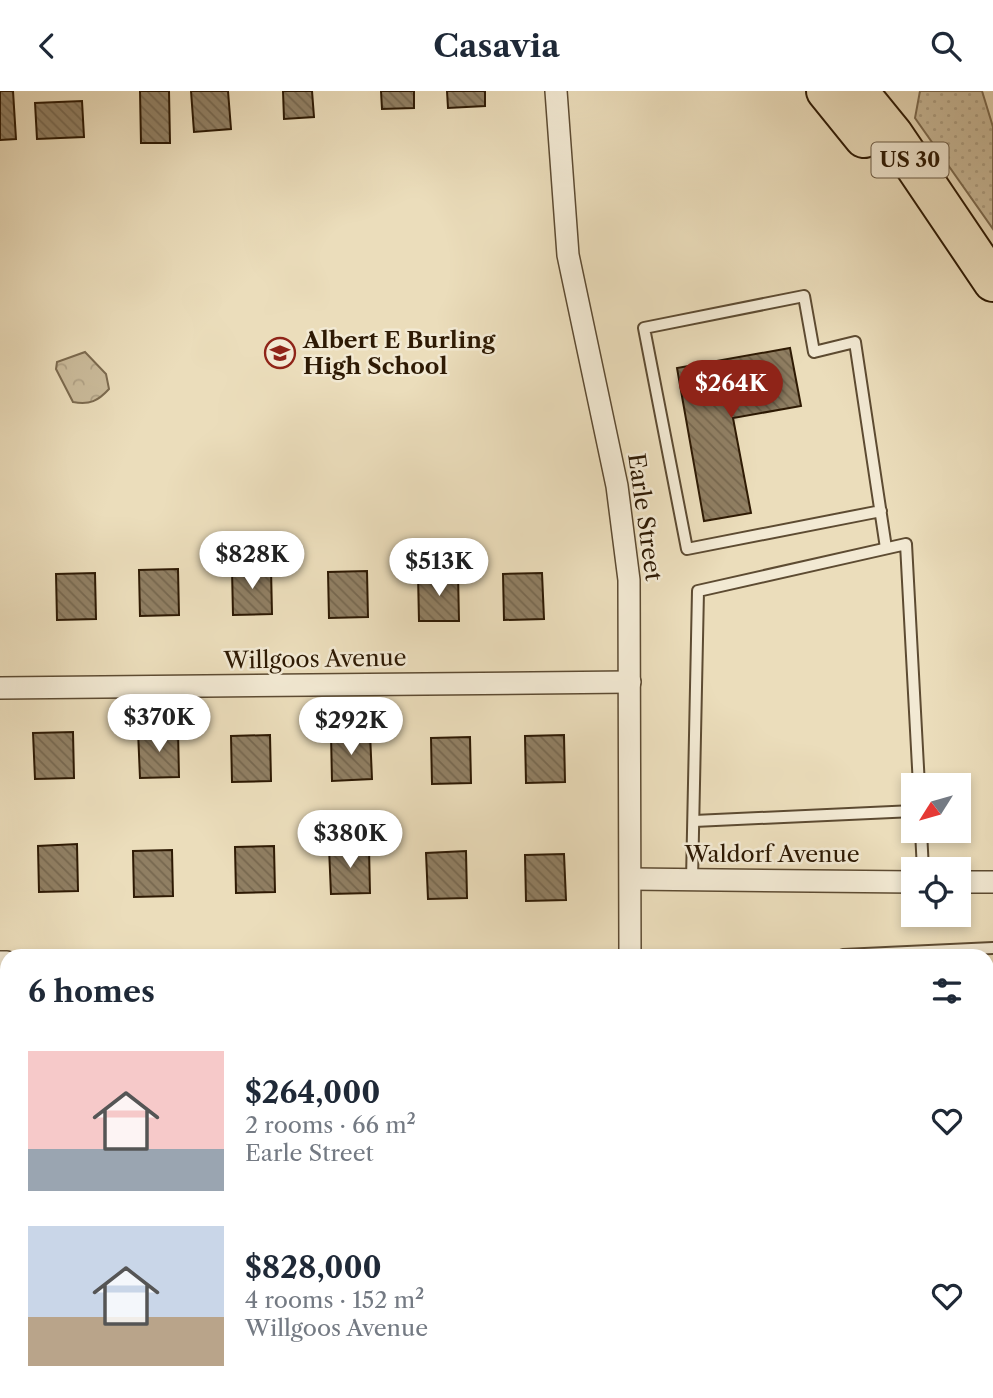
<!DOCTYPE html>
<html lang="en">
<head>
<meta charset="utf-8">
<style>
  body { margin:0; font-family:"Libre Caslon Text",serif; background:#f6f6f7; color:#1f2937; height:100vh; display:flex; flex-direction:column; font-size:26px; white-space:nowrap }
  * { box-sizing:border-box; margin:0 }
  p { font-size:23px; color:#747a83 }
  .icon { flex:none; width:38px; height:38px; fill:none; stroke:currentColor; stroke-width:2; stroke-linecap:round; stroke-linejoin:round }
  .map { position:relative; flex:1; overflow:hidden }
  .drawer { position:absolute; left:0px; top:858px; width:994px; height:450px; display:flex; flex-direction:column; background:#fff; border-radius:21px 21px 0 0; box-shadow:0 4px 10px #0003 }
  .drawer>* { flex:none }
  .needle { width:46px; rotate:233deg }
  .controls { position:absolute; left:901px; top:682px; display:grid; gap:14px }
  .controls a { display:grid; place-items:center; width:70px; height:70px; border-radius:0px; background:#fff; box-shadow:0 4px 10px #0003; font-size:35px }
  .price { position:absolute; translate:-50% -60px; padding:0 16px; border-radius:24px; background:#fff; color:#222; font-size:23px; line-height:46px; filter:drop-shadow(0 2px 4px #0008) }
  .price::after { content:''; position:absolute; left:50%; top:42px; width:21px; height:16px; margin-left:-10px; background:inherit; clip-path:polygon(0 0,100% 0,50% 100%) }
  .price.current { background:#8f2418; color:#fff }
  ul { padding:0; list-style:none }
  li { display:flex; align-items:center; gap:21px; height:175px; padding:0 28px }
  li span { display:grid; place-items:center; flex:none; width:196px; height:140px; border-radius:0px; color:#555 }
  li>.icon { margin-inline-start:auto }
  span .icon { width:84px; height:84px; fill:#fffc; stroke-width:1 }
  li b { font-size:30px }
  h2 { display:flex; justify-content:space-between; align-items:center; height:84px; padding:0 28px; font-size:30px }
  header { display:flex; justify-content:space-between; align-items:center; height:91px; padding:0 28px; background:#fff; font-size:32px; font-weight:700 }
  .map>svg:first-child { display:block }
  .grass { fill:url(#grass-dots); stroke:#7c6b50; stroke-width:2 }
  .forest { fill:url(#forest-crowns); stroke:#7c6b50; stroke-width:2 }
  .building { fill:url(#building-back-hatch); stroke:#2e1a04; stroke-width:2 }
  .lines { fill:none; stroke-linecap:round; stroke-linejoin:round }
  .lane-casing { stroke:#5d4b32; stroke-width:14 }
  .street-casing { stroke:#5d4b32; stroke-width:24 }
  .highway-casing { stroke:#2e1a04; stroke-width:42 }
  .lane { stroke:#f2e9d3; stroke-width:10 }
  .street { stroke:#f2e9d3; stroke-width:21 }
  .highway { stroke:#ebddbb; stroke-width:38 }
  .labels { text-anchor:middle; stroke-width:5; stroke-linejoin:round; paint-order:stroke }
  .shield { fill:#f2e9d3; stroke:#695842; stroke-width:2 }
  .shield-label { font-size:21px; font-weight:bold; fill:#2e1a04 }
  .poi-label { font-size:23px; font-weight:bold; fill:#2e1a04; stroke:#f2e9d3; text-anchor:start }
  .street-label { font-size:23px; fill:#2e1a04; stroke:#f2e9d3 }
</style>
</head>
<body>
<header><svg class="icon" aria-label="back" viewBox="0 0 24 24"><path d="M15 5l-7 7 7 7"/></svg>Casavia<svg class="icon" aria-label="search" viewBox="0 0 24 24"><circle cx="10" cy="10" r="6"/><path d="M15 15l6 6"/></svg></header>
<div class="map">
<svg width="993" height="1307" viewBox="0 0 993 1307">
  <defs>
    <pattern id="grass-dots" width="8" height="8" patternUnits="userSpaceOnUse" patternTransform="scale(1.75)"><rect width="8" height="8" fill="#cbbc9c"/><path d="M2 2h.1M6 6h.1" fill="none" stroke="#afa185" stroke-width="1.8" stroke-linecap="round"/></pattern>
    <pattern id="forest-crowns" width="20" height="18" patternUnits="userSpaceOnUse" patternTransform="scale(1.75)"><rect width="20" height="18" fill="#cbbc9c"/><path d="M2 6a3 3 0 1 1 6 0M12 15a3 3 0 1 1 6 0" fill="none" stroke="#afa185"/></pattern>
    <pattern id="building-back-hatch" width="6" height="6" patternUnits="userSpaceOnUse" patternTransform="scale(1.75)"><rect width="6" height="6" fill="#907f63"/><path d="M-1 5l2 2M0 0l6 6M5-1l2 2" fill="none" stroke="#76674f"/></pattern>
  </defs>
  <rect width="100%" height="100%" fill="#ebddbb"/>
  <filter id="stains"><feTurbulence type="fractalNoise" baseFrequency=".00286" numOctaves="4"/><feColorMatrix values="0 0 0 0 .2 0 0 0 0 .09 0 0 0 0 .02 0 0 0 .5 -.17"/></filter>
  <radialGradient id="worn" r=".72"><stop offset=".6" stop-color="#630" stop-opacity="0"/><stop offset="1" stop-color="#630" stop-opacity=".3"/></radialGradient>
  <path class="grass" d="M 920,0 L 982,0 L 993,36 L 993,138 L 915,27 Z"/>
  <path class="forest" d="M 85,261 L 106,283 L 109,298 C 98,310 90,314 73,311 L 56,278 L 57,271 Z"/>
  <g class="building">
    <path d="M 0,0 L 13,0 L 16,48 L 0,49 Z"/>
    <path d="M 140,0 L 169,0 L 170,52 L 141,52 Z"/>
    <path d="M 191,0 L 228,0 L 231,38 L 194,41 Z"/>
    <path d="M 283,0 L 312,0 L 314,26 L 284,28 Z"/>
    <path d="M 381,0 L 414,0 L 414,17 L 382,18 Z"/>
    <path d="M 447,0 L 485,0 L 485,15 L 448,17 Z"/>
    <path d="M 82,10 L 84,46 L 37,48 L 35,12 Z"/>
    <path d="M 790,257 L 801,315 L 733,327 L 751,422 L 704,430 L 677,277 Z"/>
    <path d="M 271,477 L 272,523 L 233,524 L 232,478 Z"/>
    <path d="M 178,478 L 179,524 L 140,525 L 139,479 Z"/>
    <path d="M 367,480 L 368,526 L 329,527 L 328,481 Z"/>
    <path d="M 95,482 L 96,528 L 57,529 L 56,483 Z"/>
    <path d="M 542,482 L 544,528 L 504,529 L 503,483 Z"/>
    <path d="M 458,483 L 459,530 L 419,530 L 418,484 Z"/>
    <path d="M 178,639 L 179,686 L 140,687 L 138,640 Z"/>
    <path d="M 73,641 L 74,687 L 35,688 L 33,642 Z"/>
    <path d="M 370,642 L 372,688 L 332,690 L 331,643 Z"/>
    <path d="M 270,644 L 271,690 L 232,691 L 231,645 Z"/>
    <path d="M 564,644 L 565,691 L 526,692 L 525,645 Z"/>
    <path d="M 470,646 L 471,692 L 432,693 L 431,647 Z"/>
    <path d="M 77,753 L 78,800 L 39,801 L 38,755 Z"/>
    <path d="M 274,755 L 275,801 L 236,802 L 235,756 Z"/>
    <path d="M 369,756 L 370,802 L 331,803 L 329,757 Z"/>
    <path d="M 172,759 L 173,805 L 134,806 L 133,760 Z"/>
    <path d="M 466,760 L 467,807 L 428,808 L 426,762 Z"/>
    <path d="M 564,763 L 566,809 L 526,810 L 525,764 Z"/>
    <path d="M 987,929 L 993,930 L 993,1007 L 987,1007 Z"/>
  </g>
  <g class="lines">
    <g class="lane-casing">
      <g id="lane">
        <path d="M 881,420 L 687,458 L 644,237 L 804,205 L 814,261 L 855,251 L 886,457"/>
        <path d="M 694,730 L 914,720"/>
        <path d="M 921,740 L 923,779"/>
        <path d="M 692,789 L 698,500 L 906,453 L 919,695"/>
        <path d="M 843,864 L 993,857"/>
      </g>
    </g>
    <g class="street-casing">
      <g id="street">
        <path d="M 556,0 L 568,164 L 617,395 L 629,489 L 630,864"/>
        <path d="M 0,597 L 630,591"/>
        <path d="M 631,788 L 914,791"/>
        <path d="M 959,791 L 993,791"/>
        <path d="M 0,871 L 7,871"/>
        <path d="M 0,1141 L 7,1141"/>
        <path d="M 987,1152 L 993,1152"/>
        <path d="M 645,1300 L 647,1307"/>
      </g>
    </g>
    <g class="highway-casing">
      <g id="highway">
        <path d="M 826,0 L 864,47"/>
        <path d="M 858,0 L 893,43 L 993,191"/>
      </g>
    </g>
    <use href="#lane" class="lane"/>
    <use href="#street" class="street"/>
    <use href="#highway" class="highway"/>
  </g>
  <defs>
    <g id="school-ring" transform="scale(1.575)"><circle r="9.5" fill="#f2e9d3" stroke="#8f2418" stroke-width="1.5"/><path d="M0-5L7-2L0 1L-7-2ZM-4 1L0 2.5L4 1V4Q0 6-4 4Z" fill="#8f2418"/></g>
  </defs>
  <g fill-rule="evenodd">
    <use href="#school-ring" x="280" y="262"/>
  </g>
  <g class="labels">
    <rect class="shield" x="871.5" y="51.5" width="77" height="35" rx="5"/>
    <g class="shield-label">
      <text x="910" y="76">US 30</text>
    </g>
    <g class="poi-label">
      <text x="303" y="257">Albert E Burling<tspan x="303" dy="26">High School</tspan></text>
    </g>
    <g class="street-label">
      <text transform="translate(645 426) rotate(82)" y="8">Earle Street</text>
      <text transform="translate(315 568) rotate(-1)" y="8">Willgoos Avenue</text>
      <text x="772" y="771">Waldorf Avenue</text>
    </g>
  </g>
  <rect width="100%" height="100%" filter="url(#stains)"/>
  <rect width="100%" height="100%" fill="url(#worn)"/>
</svg>
<div class="controls">
<a><svg class="needle" viewBox="-14 -14 28 28"><path d="M0-13l5 13h-10z" fill="#e53935"/><path d="M0 13l5-13h-10z" fill="#747a83"/></svg></a>
<a><svg class="icon" aria-label="locate" viewBox="0 0 24 24"><circle cx="12" cy="12" r="6"/><path d="M12 2v4M12 18v4M2 12h4M18 12h4"/></svg></a>
</div>
<b class="price current" style="left:731px;top:329px">$264K</b>
<b class="price" style="left:252px;top:500px">$828K</b>
<b class="price" style="left:439px;top:507px">$513K</b>
<b class="price" style="left:159px;top:663px">$370K</b>
<b class="price" style="left:351px;top:666px">$292K</b>
<b class="price" style="left:350px;top:779px">$380K</b>
<section class="drawer">
<h2>6 homes<svg class="icon" aria-label="filters" viewBox="0 0 24 24"><path d="M4 7h16M4 17h16"/><circle cx="9" cy="7" r="2"/><circle cx="15" cy="17" r="2"/></svg></h2>
<ul>
<li><span style="background:linear-gradient(#f6c9c9 70%,#9aa5b1 0)"><svg class="icon" aria-label="home" viewBox="0 0 24 24"><path d="M3 11l9-7 9 7M6 9v11h12V9"/></svg></span><div><b>$264,000</b><p>2 rooms · 66 m²</p><p>Earle Street</p></div><svg class="icon" aria-label="heart" viewBox="0 0 24 24"><path d="M12 20l-8-8c-3-5 5-10 8-4 3-6 11-1 8 4z"/></svg></li>
<li><span style="background:linear-gradient(#c9d6e8 65%,#b9a48a 0)"><svg class="icon" aria-label="home" viewBox="0 0 24 24"><path d="M3 11l9-7 9 7M6 9v11h12V9"/></svg></span><div><b>$828,000</b><p>4 rooms · 152 m²</p><p>Willgoos Avenue</p></div><svg class="icon" aria-label="heart" viewBox="0 0 24 24"><path d="M12 20l-8-8c-3-5 5-10 8-4 3-6 11-1 8 4z"/></svg></li>
</ul>
</section>
</div>
</body>
</html>
